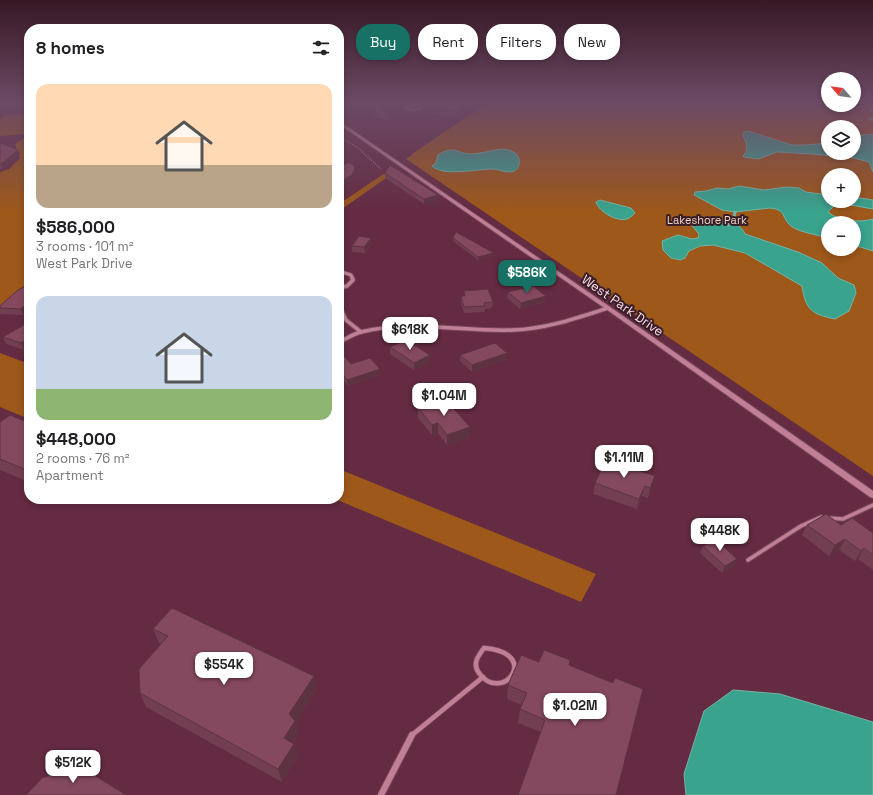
<!DOCTYPE html>
<html lang="en">
<head>
<meta charset="utf-8">
<style>
  body { margin:0; font-family:"Space Grotesk",sans-serif; background:#f2f2f2; color:#202124; height:100vh; display:flex; flex-direction:column; font-size:15px; white-space:nowrap }
  * { box-sizing:border-box; margin:0 }
  p { font-size:13px; color:#757577 }
  .icon { flex:none; width:22px; height:22px; fill:none; stroke:currentColor; stroke-width:2; stroke-linecap:round; stroke-linejoin:round }
  .map { position:relative; flex:1; overflow:hidden }
  .side { position:absolute; left:24px; top:24px; width:320px; height:480px; display:flex; flex-direction:column; background:#fff; border-radius:16px; box-shadow:0 2px 6px #0003 }
  .side>* { flex:none }
  .banner { position:absolute; left:356px; top:24px; width:380px; height:36px; display:flex; gap:8px }
  .needle { width:26px; rotate:298deg }
  .fabs { position:absolute; left:821px; top:72px; display:grid; gap:8px }
  .fabs a { display:grid; place-items:center; width:40px; height:40px; border-radius:50%; background:#fff; box-shadow:0 2px 6px #0003; font-size:20px }
  .price { position:absolute; translate:-50% -34px; padding:0 9px; border-radius:8px; background:#fff; color:#222; font-size:13px; line-height:26px; filter:drop-shadow(0 1px 2px #0008) }
  .price::after { content:''; position:absolute; left:50%; top:24px; width:12px; height:9px; margin-left:-6px; background:inherit; clip-path:polygon(0 0,100% 0,50% 100%) }
  .price.active { background:#177265; color:#fff }
  ul { padding:0; list-style:none }
  li { display:grid; align-content:center; gap:8px; height:212px; padding:0 12px }
  li span { display:grid; place-items:center; height:124px; border-radius:12px; color:#555 }
  li>.icon { margin-inline-start:auto }
  span .icon { width:72px; height:72px; fill:#fffc; stroke-width:1 }
  li b { font-size:17px }
  h2 { display:flex; justify-content:space-between; align-items:center; height:48px; padding:0 12px; font-size:17px }
  .pill { padding:0 14px; border-radius:16px; background:#fff; box-shadow:0 2px 6px #0003; font-size:14px; line-height:36px }
  .pill.active { background:#177265; color:#fff }
  .map>svg:first-child { display:block }
  .green { fill:#9d581a; fill-rule:evenodd }
  .water { fill:#39a38d; stroke:#74b4a7 }
  .lines { fill:none; stroke-linecap:round; stroke-linejoin:round }
  .stream-far1 { stroke:#74b4a7; stroke-width:2 }
  .stream { stroke:#74b4a7; stroke-width:3 }
  .service-far1-casing { stroke:#7a495d; stroke-width:5.5 }
  .service-casing { stroke:#7a495d; stroke-width:6 }
  .minor-far3-casing { stroke:#7a495d; stroke-width:3 }
  .minor-far2-casing { stroke:#7a495d; stroke-width:4.5 }
  .minor-far1-casing { stroke:#7a495d; stroke-width:5.5 }
  .minor-casing { stroke:#7a495d; stroke-width:8 }
  .tertiary-casing { stroke:#7a495d; stroke-width:2 }
  .path { stroke:#aa7b8c; stroke-width:1.5; stroke-dasharray:1 1.5; stroke-linecap:butt }
  .service-far1 { stroke:#c17f96; stroke-width:3.5 }
  .service { stroke:#c17f96; stroke-width:4.5 }
  .minor-far3 { stroke:#c17f96; stroke-width:2 }
  .minor-far2 { stroke:#c17f96; stroke-width:3 }
  .minor-far1 { stroke:#c17f96; stroke-width:3.5 }
  .minor { stroke:#c17f96; stroke-width:6 }
  .tertiary { fill:#c17f96; fill-rule:evenodd }
  .wall { fill:#723f52 }
  .shaded-wall { fill:#5d3342 }
  .building { fill:#85495f; stroke:#5d3342 }
  .labels { text-anchor:middle; stroke-width:4; stroke-linejoin:round; paint-order:stroke }
  .far-park-label { font-size:11px; fill:#eed3c0; stroke:#381e28 }
  .street-label { font-size:13px; fill:#fedae5; stroke:#381e28 }
</style>
</head>
<body>
<div class="map">
<svg width="873" height="795" viewBox="0 0 873 795">
  <rect width="100%" height="100%" fill="#642b42"/>
  <g class="green">
    <path d="M 490,101 L 828,101 L 828,105 L 854,105 L 854,101 L 873,101 L 873,476 L 406,159 L 412,155 L 412,154 ZM 828,127 L 854,127 L 854,153 L 828,153 ZM 828,175 L 854,175 L 854,201 L 828,201 ZM 828,223 L 854,223 L 854,249 L 828,249 Z"/>
    <path d="M 15,114 L 29,115 L 29,132 L 23,134 L 0,136 L 0,120 L 4,116 Z"/>
    <path d="M 29,135 L 29,285 L 0,310 L 0,172 L 9,169 L 20,158 L 15,144 Z"/>
    <path d="M 396,169 L 389,176 L 339,211 L 339,204 L 382,175 Z"/>
    <path d="M 0,353 L 29,364 L 29,419 L 0,407 Z"/>
    <path d="M 339,469 L 596,574 L 581,602 L 335,499 L 339,499 Z"/>
  </g>
  <g class="water">
    <path d="M 748,131 L 792,145 L 806,145 L 828,143 L 828,153 L 854,153 L 854,136 L 873,134 L 873,172 L 869,162 L 854,158 L 812,154 L 777,152 L 758,159 L 744,157 L 743,156 C 749,151 747,143 743,136 L 744,132 Z"/>
    <path d="M 502,149 C 512,150 521,153 519,165 C 518,167 518,168 516,170 C 509,175 499,169 492,169 C 476,169 443,177 432,166 L 436,163 L 438,155 C 453,145 457,153 470,154 C 481,154 491,150 502,149 Z"/>
    <path d="M 739,186 L 764,190 L 787,187 L 799,188 L 806,192 L 828,195 L 828,201 L 854,201 L 854,197 L 873,200 L 873,209 L 845,204 L 834,206 L 828,212 C 838,221 860,223 873,219 L 873,251 L 854,245 L 854,223 L 828,223 L 828,238 C 818,235 798,232 791,226 C 781,218 787,210 770,208 L 735,212 L 722,210 L 694,195 L 695,192 L 706,191 L 717,188 L 728,189 Z"/>
    <path d="M 600,200 L 631,208 L 635,213 C 633,215 630,218 627,219 C 617,222 599,212 596,202 Z"/>
    <path d="M 700,220 C 715,220 738,217 745,234 L 798,252 L 822,263 L 838,278 L 854,285 L 856,293 L 849,311 L 835,319 C 812,314 806,311 802,286 L 745,253 L 713,245 L 700,246 L 689,251 L 685,258 L 680,260 L 671,258 L 663,250 L 662,241 L 678,235 L 692,239 L 698,238 L 699,234 L 693,227 L 693,223 Z"/>
    <path d="M 733,690 L 780,694 L 873,722 L 873,795 L 686,795 L 684,774 L 704,711 Z"/>
  </g>
  <g class="lines">
    <g class="stream-far1">
      <path d="M 873,107 L 870,109 L 873,112"/>
      <path d="M 873,118 L 869,119 L 873,120"/>
    </g>
    <path class="stream" d="M 728,225 L 734,219 L 735,212"/>
    <g class="service-far1-casing">
      <g id="service-far1">
        <path d="M 828,518 L 843,519 L 873,505"/>
        <path d="M 748,560 L 801,526 L 821,517"/>
      </g>
    </g>
    <g class="service-casing">
      <g id="service">
        <path d="M 484,648 C 543,653 502,705 479,673 C 472,664 478,656 484,648 Z"/>
        <path d="M 412,735 L 483,677"/>
      </g>
    </g>
    <g class="minor-far3-casing">
      <g id="minor-far3">
        <path d="M 401,101 L 408,105"/>
        <path d="M 411,105 L 420,105 L 422,108 L 413,110 L 405,108 L 405,106 Z"/>
      </g>
    </g>
    <g class="minor-far2-casing">
      <path id="minor-far2" d="M 339,271 L 351,275 L 353,279"/>
    </g>
    <g class="minor-far1-casing">
      <g id="minor-far1">
        <path d="M 339,288 L 347,286 L 353,280 L 352,278"/>
        <path d="M 339,305 L 346,320 L 361,332"/>
        <path d="M 339,342 C 346,339 353,334 361,332 C 411,319 463,332 513,330 C 546,329 577,318 608,308"/>
      </g>
    </g>
    <g class="minor-casing">
      <path id="minor" d="M 381,795 L 412,735"/>
    </g>
    <g class="tertiary-casing">
      <path id="tertiary" d="M 339,121 L 610,307 L 873,491 L 873,498 L 870,497 L 606,309 L 339,124 Z"/>
    </g>
    <path class="path" d="M 339,137 L 357,147 L 381,169"/>
    <use href="#service-far1" class="service-far1"/>
    <use href="#service" class="service"/>
    <use href="#minor-far3" class="minor-far3"/>
    <use href="#minor-far2" class="minor-far2"/>
    <use href="#minor-far1" class="minor-far1"/>
    <use href="#minor" class="minor"/>
    <use href="#tertiary" class="tertiary"/>
  </g>
  <g class="wall">
    <path d="M 357,101 L 379,101 L 388,117 L 389,121 L 372,115 Z"/>
    <path d="M 423,101 L 464,101 L 466,106 L 466,111 L 457,117 L 425,112 Z"/>
    <path d="M 0,143 L 20,154 L 3,169 L 0,169 Z"/>
    <path d="M 385,173 L 438,201 L 424,204 L 385,178 Z"/>
    <path d="M 371,238 L 372,243 L 365,253 L 352,252 L 352,246 Z"/>
    <path d="M 453,238 L 494,253 L 493,256 L 478,260 L 453,241 Z"/>
    <path d="M 18,290 L 23,315 L 0,314 L 0,306 Z"/>
    <path d="M 464,291 L 493,302 L 492,308 L 485,309 L 484,312 L 464,313 L 461,302 L 461,296 L 464,296 Z"/>
    <path d="M 508,292 L 545,302 L 520,309 L 507,298 Z"/>
    <path d="M 29,322 L 29,348 L 27,348 L 24,350 L 6,344 L 3,337 Z"/>
    <path d="M 390,347 L 430,355 L 430,362 L 414,370 L 390,354 Z"/>
    <path d="M 460,355 L 507,359 L 472,372 L 460,361 Z"/>
    <path d="M 339,357 L 351,364 L 380,369 L 380,375 L 348,386 L 339,375 Z"/>
    <path d="M 418,408 L 470,437 L 447,445 L 438,433 L 432,435 L 418,418 Z"/>
    <path d="M 0,422 L 29,423 L 29,482 L 0,470 Z"/>
    <path d="M 606,460 L 652,487 L 648,498 L 642,496 L 637,509 L 593,494 L 595,483 Z"/>
    <path d="M 104,499 L 123,499 L 117,504 Z"/>
    <path d="M 807,525 L 841,525 L 873,533 L 873,570 L 858,559 L 855,561 L 839,550 L 829,556 L 802,535 Z"/>
    <path d="M 703,546 L 734,566 L 722,573 L 700,553 Z"/>
    <path d="M 153,629 L 314,676 L 317,690 L 296,722 L 298,734 L 293,743 L 298,757 L 282,782 L 146,707 L 140,693 L 161,644 L 159,643 Z"/>
    <path d="M 570,660 L 569,665 L 613,683 L 643,689 L 541,732 L 518,723 L 520,709 L 522,705 L 507,699 L 508,685 L 539,662 Z"/>
  </g>
  <g class="shaded-wall">
    <path d="M 466,106 L 466,111 L 457,117 L 457,112 Z"/>
    <path d="M 18,150 L 20,154 L 3,169 L 1,164 Z"/>
    <path d="M 355,167 L 355,172 L 352,180 L 339,189 L 339,183 Z"/>
    <path d="M 438,195 L 438,201 L 424,204 L 424,199 Z"/>
    <path d="M 371,238 L 372,243 L 365,253 L 364,247 Z"/>
    <path d="M 494,253 L 493,256 L 478,260 L 478,257 Z"/>
    <path d="M 546,296 L 545,302 L 520,309 L 521,303 Z"/>
    <path d="M 29,301 L 29,310 L 23,315 L 21,309 Z"/>
    <path d="M 25,341 L 27,348 L 24,350 L 21,343 Z"/>
    <path d="M 507,353 L 507,359 L 472,372 L 472,365 Z"/>
    <path d="M 430,355 L 430,362 L 414,370 L 414,363 Z"/>
    <path d="M 380,369 L 380,375 L 348,386 L 347,380 Z"/>
    <path d="M 438,423 L 438,433 L 432,435 L 432,425 Z"/>
    <path d="M 470,427 L 470,437 L 447,445 L 447,435 Z"/>
    <path d="M 655,476 L 652,487 L 648,498 L 650,488 Z"/>
    <path d="M 645,486 L 642,496 L 637,509 L 639,499 Z"/>
    <path d="M 115,499 L 123,499 L 117,504 Z"/>
    <path d="M 845,539 L 839,550 L 829,556 L 835,545 Z"/>
    <path d="M 864,548 L 858,559 L 855,561 L 861,551 Z"/>
    <path d="M 737,559 L 734,566 L 722,573 L 725,566 Z"/>
    <path d="M 314,676 L 317,690 L 296,722 L 298,734 L 287,752 L 284,738 L 289,714 Z"/>
    <path d="M 294,744 L 298,757 L 282,782 L 278,769 Z"/>
  </g>
  <g class="building">
    <path d="M 361,101 L 379,101 L 388,117 L 372,111 Z"/>
    <path d="M 424,101 L 464,101 L 466,106 L 457,112 L 425,108 Z"/>
    <path d="M 0,143 L 1,143 L 18,150 L 1,164 L 0,164 Z"/>
    <path d="M 349,162 L 355,167 L 352,175 L 339,183 L 339,168 Z"/>
    <path d="M 390,165 L 438,195 L 424,199 L 385,173 Z"/>
    <path d="M 456,232 L 494,253 L 478,257 L 453,238 Z"/>
    <path d="M 359,236 L 371,238 L 364,247 L 352,246 Z"/>
    <path d="M 29,284 L 29,301 L 21,309 L 0,308 L 0,306 L 18,290 Z"/>
    <path d="M 533,286 L 546,296 L 521,303 L 508,292 Z"/>
    <path d="M 488,289 L 493,302 L 484,303 L 485,306 L 464,307 L 461,296 L 465,296 L 464,291 Z"/>
    <path d="M 29,322 L 29,343 L 25,341 L 21,343 L 3,337 Z"/>
    <path d="M 406,340 L 430,355 L 414,363 L 390,347 Z"/>
    <path d="M 495,343 L 507,353 L 472,365 L 460,355 Z"/>
    <path d="M 344,356 L 351,364 L 370,358 L 380,369 L 347,380 L 339,369 L 339,357 Z"/>
    <path d="M 445,399 L 470,427 L 447,435 L 438,423 L 432,425 L 418,408 Z"/>
    <path d="M 10,415 L 29,423 L 29,471 L 0,459 L 0,422 Z"/>
    <path d="M 606,460 L 655,476 L 650,488 L 645,486 L 639,499 L 595,483 Z"/>
    <path d="M 826,514 L 841,525 L 852,518 L 873,533 L 873,555 L 864,548 L 861,551 L 845,539 L 835,545 L 807,525 Z"/>
    <path d="M 715,539 L 737,559 L 725,566 L 703,546 Z"/>
    <path d="M 172,608 L 314,676 L 289,714 L 295,721 L 284,738 L 294,744 L 278,769 L 140,693 L 139,669 L 168,636 L 153,629 Z"/>
    <path d="M 544,650 L 570,660 L 569,665 L 613,683 L 615,678 L 643,689 L 616,795 L 518,795 L 545,720 L 520,709 L 527,693 L 508,685 L 521,655 L 539,662 Z"/>
    <path d="M 78,765 L 126,795 L 26,795 L 42,778 Z"/>
  </g>
  <linearGradient id="sky" x2="0" y2="1"><stop stop-color="#371824"/><stop offset="0.48" stop-color="#6c4a65"/><stop offset="1" stop-color="#6c4a65" stop-opacity="0"/></linearGradient>
  <rect width="873" height="212" fill="url(#sky)"/>
  <g class="labels">
    <g class="far-park-label">
      <text x="707" y="224">Lakeshore Park</text>
    </g>
    <g class="street-label">
      <text transform="translate(623 305) rotate(35)" y="5">West Park Drive</text>
    </g>
  </g>
</svg>
<div class="fabs">
<a><svg class="needle" viewBox="-14 -14 28 28"><path d="M0-13l5 13h-10z" fill="#e53935"/><path d="M0 13l5-13h-10z" fill="#757577"/></svg></a>
<a><svg class="icon" aria-label="layers" viewBox="0 0 24 24"><path d="M12 4l9 5-9 5-9-5zM3 14l9 5 9-5"/></svg></a>
<a>+</a>
<a>−</a>
</div>
<b class="price active" style="left:527px;top:294px">$586K</b>
<b class="price" style="left:410px;top:351px">$618K</b>
<b class="price" style="left:444px;top:417px">$1.04M</b>
<b class="price" style="left:624px;top:479px">$1.11M</b>
<b class="price" style="left:720px;top:552px">$448K</b>
<b class="price" style="left:224px;top:686px">$554K</b>
<b class="price" style="left:575px;top:727px">$1.02M</b>
<b class="price" style="left:73px;top:784px">$512K</b>
<div class="banner">
<a class="pill active">Buy</a>
<a class="pill">Rent</a>
<a class="pill">Filters</a>
<a class="pill">New</a>
</div>
<section class="side">
<h2>8 homes<svg class="icon" aria-label="filters" viewBox="0 0 24 24"><path d="M4 7h16M4 17h16"/><circle cx="9" cy="7" r="2"/><circle cx="15" cy="17" r="2"/></svg></h2>
<ul>
<li><span style="background:linear-gradient(#ffd9b3 65%,#b9a48a 0)"><svg class="icon" aria-label="home" viewBox="0 0 24 24"><path d="M3 11l9-7 9 7M6 9v11h12V9"/></svg></span><div><b>$586,000</b><p>3 rooms · 101 m²</p><p>West Park Drive</p></div></li>
<li><span style="background:linear-gradient(#c9d6e8 75%,#8fb573 0)"><svg class="icon" aria-label="home" viewBox="0 0 24 24"><path d="M3 11l9-7 9 7M6 9v11h12V9"/></svg></span><div><b>$448,000</b><p>2 rooms · 76 m²</p><p>Apartment</p></div></li>
</ul>
</section>
</div>
</body>
</html>
